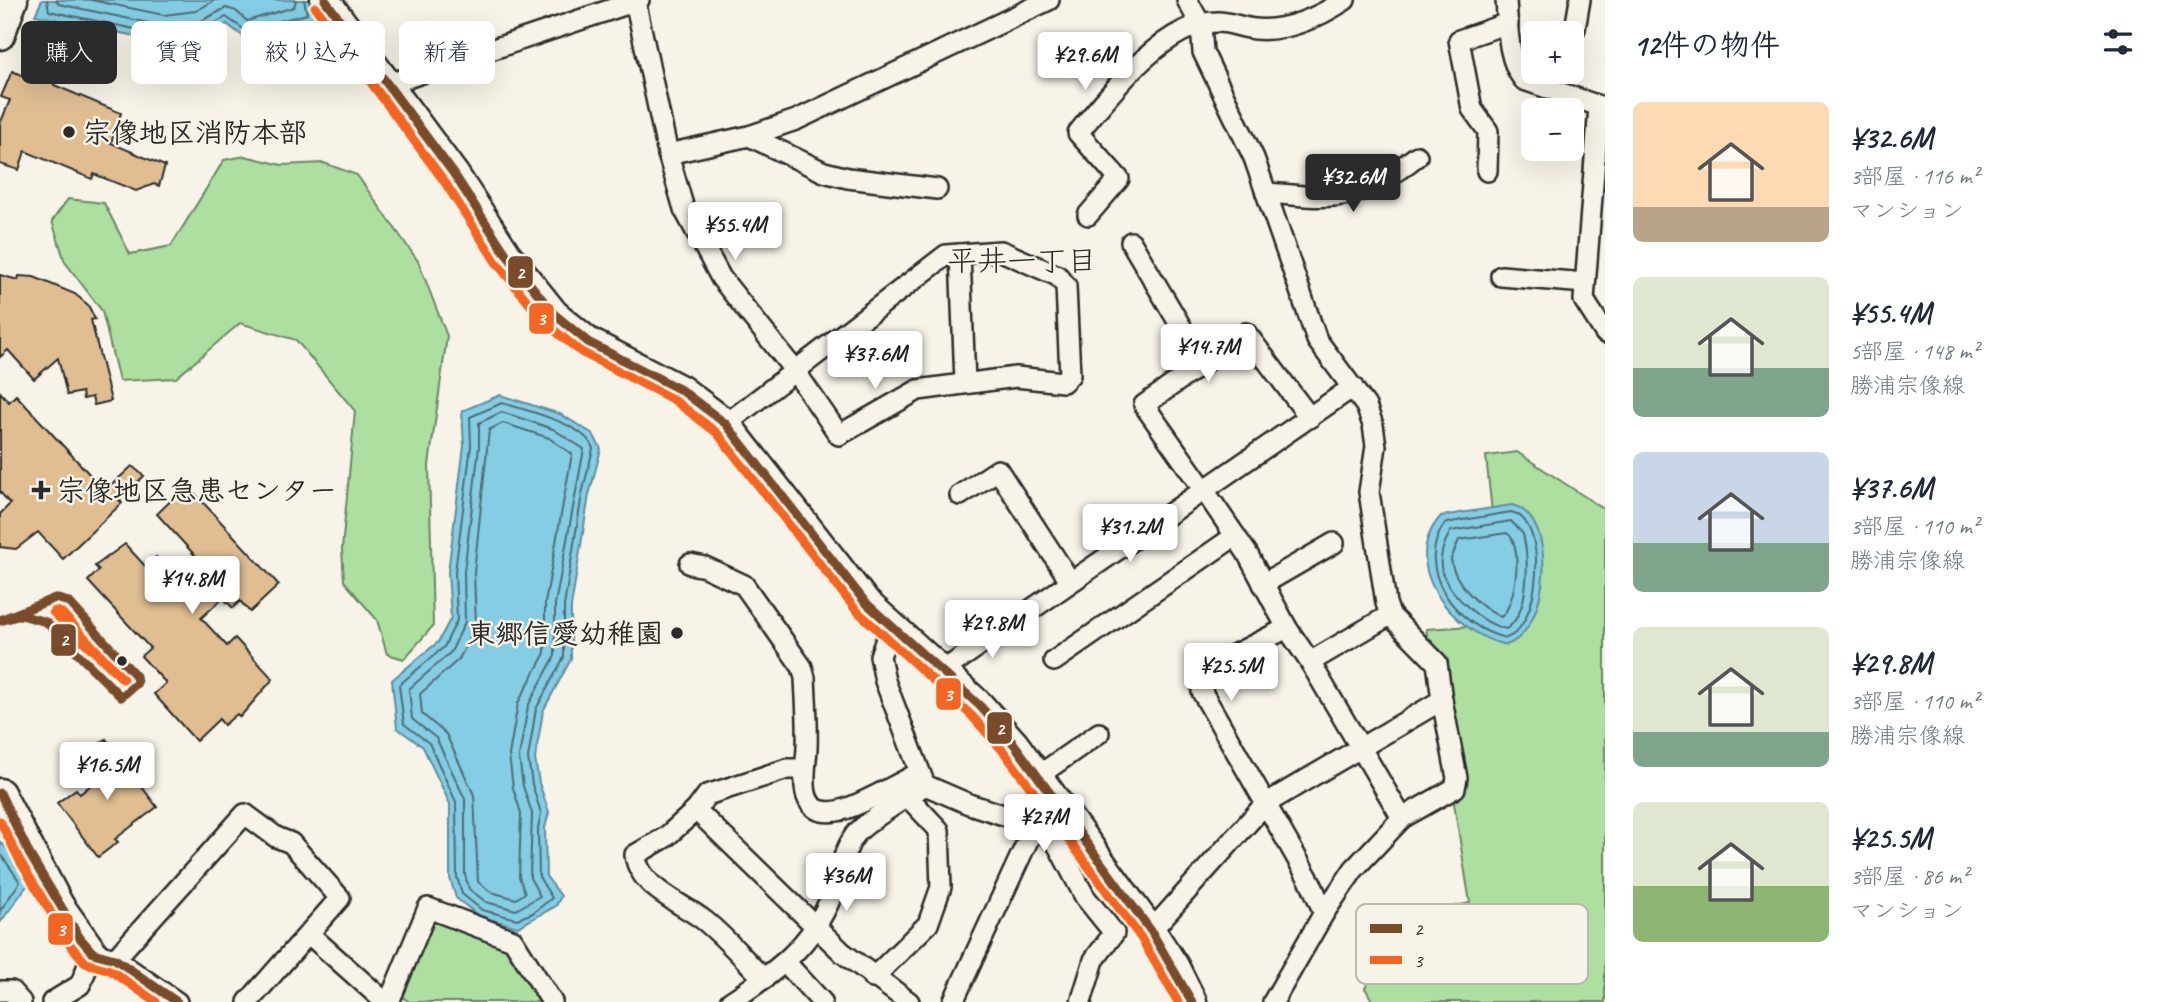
<!DOCTYPE html>
<html lang="ja">
<head>
<meta charset="utf-8">
<style>
  body { margin:0; font-family:Caveat,"Klee One",sans-serif; background:#f2f2f3; color:#1f2937; height:100vh; display:flex; flex-direction:column; font-size:26px; white-space:nowrap }
  * { box-sizing:border-box; margin:0 }
  p { font-size:23px; color:#747a83 }
  .icon { flex:none; width:38px; height:38px; fill:none; stroke:currentColor; stroke-width:2; stroke-linecap:round; stroke-linejoin:round }
  .map { position:relative; flex:1; overflow:hidden }
  .drawer { display:flex; flex-direction:column; background:#fff; width:560px }
  .drawer>* { flex:none }
  .banner { position:absolute; left:21px; top:21px; width:665px; height:63px; display:flex; gap:14px }
  .controls { position:absolute; left:1521px; top:21px; display:grid; gap:14px }
  .controls a { display:grid; place-items:center; width:63px; height:63px; border-radius:10px; background:#fff; box-shadow:0 7px 28px #0002; font-size:35px }
  .price { position:absolute; translate:-50% -60px; padding:0 16px; border-radius:7px; background:#fff; color:#222; font-size:23px; line-height:46px; filter:drop-shadow(0 2px 4px #0008) }
  .price::after { content:''; position:absolute; left:50%; top:42px; width:21px; height:16px; margin-left:-10px; background:inherit; clip-path:polygon(0 0,100% 0,50% 100%) }
  .price.selected { background:#2b2b2b; color:#fff }
  ul { padding:0; list-style:none }
  li { display:flex; align-items:center; gap:21px; height:175px; padding:0 28px }
  li span { display:grid; place-items:center; flex:none; width:196px; height:140px; border-radius:10px; color:#555 }
  li>.icon { margin-inline-start:auto }
  span .icon { width:84px; height:84px; fill:#fffc; stroke-width:1 }
  li b { font-size:30px }
  h2 { display:flex; justify-content:space-between; align-items:center; height:84px; padding:0 28px; font-size:30px }
  .pill { padding:0 24px; border-radius:10px; background:#fff; box-shadow:0 7px 28px #0002; font-size:24px; line-height:63px }
  .pill.selected { background:#2b2b2b; color:#fff }
  main { display:flex; flex:1; min-height:0 }
  .map>svg:first-child { display:block }
  .green { fill:#acdfa0; stroke:#6c8566; stroke-width:2 }
  .water { fill:#84cde5; stroke:#608c9b; stroke-width:2 }
  .lines { fill:none; stroke-linecap:round; stroke-linejoin:round }
  .shore { stroke:#4f6c75; stroke-width:2 }
  .building { fill:#e1be92; stroke:#2b2b2b; stroke-width:2 }
  .street-casing { stroke:#2b2b2b; stroke-width:24 }
  .secondary-casing { stroke:#2b2b2b; stroke-width:33 }
  .street { stroke:#f7f3e8; stroke-width:19 }
  .secondary { stroke:#f7f3e8; stroke-width:28 }
  .bus-1-casing { stroke:#f7f3e8; stroke-width:14 }
  .bus-2-casing { stroke:#f7f3e8; stroke-width:14 }
  .bus-1 { stroke:#7a4b2a; stroke-width:9 }
  .bus-2 { stroke:#f26522; stroke-width:9 }
  .poi-dot { fill:#2b2b2b; stroke:#f7f3e8; stroke-width:2.5 }
  .labels { text-anchor:middle; stroke-width:5; stroke-linejoin:round; paint-order:stroke }
  .poi-label { font-size:28px; font-weight:bold; fill:#2b2b2b; stroke:#f7f3e8; text-anchor:start }
  .neighbourhood-label { font-size:30px; fill:#2b2b2b; stroke:#f7f3e8 }
  .key { fill:#f7f3e8; stroke:#bab7af; stroke-width:2 }
  .key-label { font-size:19px; fill:#2b2b2b }
  .line-badge { stroke:#f7f3e8; stroke-width:2.5 }
  .badge-label { font-size:19px; text-anchor:middle; font-weight:bold; fill:#fff }
</style>
</head>
<body>
<main>
<div class="map">
<svg width="1605" height="1002" viewBox="0 0 1605 1002">
  <rect width="100%" height="100%" fill="#f7f3e8"/>
  <filter id="ink" filterUnits="userSpaceOnUse"><feTurbulence type="fractalNoise" baseFrequency=".0143" numOctaves="2"/><feDisplacementMap in="SourceGraphic" scale="14" xChannelSelector="R" yChannelSelector="G"/><feConvolveMatrix kernelMatrix="1 2 1 2 8 2 1 2 1" color-interpolation-filters="sRGB"/></filter>
  <g filter="url(#ink)">
    <g class="green">
      <path d="M 245,156 L 282,165 L 324,163 L 357,175 L 418,261 L 447,336 L 429,465 L 433,626 L 404,659 L 387,654 L 377,620 L 344,581 L 342,549 L 355,411 L 296,340 L 240,323 L 176,378 L 119,381 L 102,311 L 65,262 L 52,221 L 68,199 L 104,203 L 130,254 L 171,246 L 224,160 Z"/>
      <path d="M 1517,452 L 1605,510 L 1605,1002 L 1373,1002 L 1365,988 L 1410,916 L 1470,903 L 1426,629 L 1504,624 L 1486,456 Z"/>
      <path d="M 431,919 L 508,946 L 545,1002 L 409,1002 L 398,993 Z"/>
    </g>
    <g class="water">
      <path d="M 42,0 L 309,0 L 324,18 L 287,25 L 245,38 L 227,24 L 214,30 L 211,36 L 163,42 L 35,15 Z"/>
      <path d="M 500,395 L 560,414 L 593,434 L 601,449 L 589,495 L 571,607 L 571,659 L 543,711 L 535,759 L 539,783 L 549,812 L 545,828 L 546,876 L 561,896 L 556,906 L 518,927 L 479,916 L 456,898 L 450,878 L 450,804 L 423,747 L 397,728 L 392,680 L 438,642 L 451,618 L 448,572 L 464,446 L 462,411 Z"/>
      <path d="M 1512,505 C 1560,517 1549,632 1506,645 C 1455,634 1396,566 1441,516 Z"/>
      <path d="M 0,842 L 14,856 L 29,883 L 0,923 Z"/>
    </g>
    <g class="lines">
      <g class="shore">
        <path d="M 47,0 L 49,11 L 163,35 L 205,29 L 226,17 L 245,30 L 307,14 L 304,0"/>
        <path d="M 56,0 L 59,4 L 163,26 L 201,21 L 226,8 L 236,11 L 247,21 L 294,7 L 296,0"/>
        <path d="M 91,0 L 164,15 L 196,11 L 215,0"/>
        <path d="M 502,403 C 523,409 588,425 593,449 L 582,494 L 564,606 L 564,657 L 536,709 L 528,758 L 532,784 L 541,813 L 538,828 L 539,877 L 552,898 L 533,913 L 517,919 L 482,910 L 462,894 L 457,877 L 456,802 L 429,743 L 404,724 L 399,685 L 444,647 L 457,620 L 455,572 L 471,446 L 470,417 Z"/>
        <path d="M 502,412 L 553,429 L 584,449 L 555,604 L 555,656 L 528,706 L 519,757 L 523,786 L 532,813 L 530,878 L 540,896 L 516,910 L 486,902 L 469,889 L 465,875 L 465,799 L 436,738 L 412,719 L 409,689 L 451,652 L 465,622 L 464,572 L 479,447 L 479,423 Z"/>
        <path d="M 503,423 L 549,438 L 572,454 L 545,603 L 545,653 L 518,703 L 509,755 L 513,788 L 521,813 L 519,877 L 525,893 L 516,899 L 491,892 L 478,882 L 474,795 L 446,734 L 422,714 L 420,694 L 459,659 L 476,626 L 474,572 L 489,430 Z"/>
        <path d="M 1511,512 C 1550,520 1540,629 1506,638 C 1458,628 1412,570 1445,523 Z"/>
        <path d="M 1511,521 L 1523,534 C 1529,558 1530,614 1506,629 C 1482,624 1450,595 1442,572 C 1438,559 1444,542 1451,531 Z"/>
        <path d="M 1507,533 C 1524,544 1516,605 1501,617 C 1480,608 1453,582 1451,559 L 1459,540 Z"/>
        <path d="M 0,853 L 20,882 L 0,911"/>
      </g>
    </g>
    <g class="building">
      <path d="M 12,71 L 38,82 L 41,73 L 56,79 L 54,85 L 121,113 L 111,143 L 165,166 L 159,186 L 154,184 L 136,191 L 94,174 L 92,179 L 25,151 L 19,170 L 0,164 L 0,124 L 10,100 L 1,97 Z"/>
      <path d="M 0,275 L 18,280 L 19,276 L 34,277 L 75,294 L 88,305 L 95,319 L 91,320 L 111,401 L 94,405 L 92,397 L 83,399 L 82,392 L 67,395 L 58,358 L 34,379 L 8,350 L 0,357 Z"/>
      <path d="M 0,392 L 9,402 L 16,395 L 105,491 L 132,466 L 144,476 L 119,500 L 122,503 L 63,559 L 38,532 L 16,549 L 0,547 L 0,514 L 10,504 L 0,492 Z"/>
      <path d="M 187,485 L 279,585 L 250,612 L 240,601 L 233,608 L 223,598 L 201,618 L 227,646 L 235,638 L 273,679 L 240,717 L 237,714 L 224,725 L 219,719 L 196,741 L 154,694 L 166,683 L 141,656 L 150,648 L 88,581 L 99,570 L 95,566 L 125,544 L 146,567 L 156,557 L 179,582 L 201,562 L 157,514 Z"/>
      <path d="M 106,739 L 157,807 L 115,839 L 118,842 L 98,857 L 57,803 L 76,789 L 80,794 L 103,775 L 87,754 Z"/>
    </g>
    <g class="lines">
      <g class="street-casing">
        <g id="street">
          <path d="M 635,0 L 668,154 L 684,209 L 721,278 L 795,371 L 839,435 L 918,390 L 1016,377 L 1063,382 L 1070,375 L 1066,286 L 1058,276 L 1001,251 L 946,255 L 726,424"/>
          <path d="M 1506,0 C 1508,26 1507,60 1524,80 L 1605,108"/>
          <path d="M 1571,33 L 1575,29 L 1580,0"/>
          <path d="M 389,84 L 639,0"/>
          <path d="M 1599,107 L 1584,300 L 1605,333"/>
          <path d="M 749,136 L 824,172 L 848,178 L 937,189"/>
          <path d="M 668,154 L 749,136 L 796,120 L 1049,0"/>
          <path d="M 1487,171 L 1488,131 L 1472,109 L 1459,40 L 1508,23"/>
          <path d="M 1266,193 C 1339,199 1357,203 1417,156"/>
          <path d="M 1088,215 L 1119,179 L 1078,133 C 1108,96 1165,21 1218,22 C 1230,22 1243,28 1255,29 C 1287,32 1319,17 1345,0"/>
          <path d="M 1131,242 L 1202,362"/>
          <path d="M 960,254 L 965,383"/>
          <path d="M 1501,276 L 1585,283"/>
          <path d="M 1310,418 L 1246,333 L 1144,405 L 1204,490 L 1353,387"/>
          <path d="M 960,495 L 998,470 L 1070,581"/>
          <path d="M 690,564 L 705,567 L 744,585 L 802,667 L 805,678 C 806,701 808,724 807,748 C 806,771 794,818 837,811 C 857,808 898,783 919,773"/>
          <path d="M 1263,584 L 1334,543"/>
          <path d="M 890,628 L 880,656 L 885,681 L 925,785 L 969,804 L 1035,825 L 953,1002"/>
          <path d="M 1287,628 L 1204,670 L 1202,692 L 1311,883 L 1324,913"/>
          <path d="M 1054,661 L 1235,536"/>
          <path d="M 1310,662 L 1390,615"/>
          <path d="M 941,672 L 1204,490 L 1247,553 L 1287,628 L 1310,662 L 1402,818 L 1354,869 L 1324,913 L 1273,1002"/>
          <path d="M 1038,776 L 1099,733"/>
          <path d="M 696,810 L 843,953 L 909,1002"/>
          <path d="M 1402,818 L 1455,788 L 1457,778 L 1442,700"/>
          <path d="M 1035,825 L 1057,844 L 1085,897 L 1114,933 L 1094,960 L 1081,1002"/>
          <path d="M 1151,931 L 1265,804 L 1442,700 L 1437,663 L 1390,615 L 1386,603 L 1369,492 L 1376,446 L 1373,425 L 1366,406 L 1317,340 L 1254,158 L 1203,52 L 1201,25 L 1187,0"/>
          <path d="M 309,934 L 385,1002"/>
          <path d="M 115,959 L 245,814 L 276,837 L 291,843 L 340,898 L 248,1002"/>
          <path d="M 787,964 L 822,1002"/>
          <path d="M 873,978 L 928,924 L 941,887 L 939,830 L 908,797"/>
          <path d="M 764,979 C 745,960 726,938 705,921 C 681,902 640,889 635,855 L 666,837 L 696,810 L 707,795 L 787,769 L 804,769"/>
          <path d="M 0,991 L 11,991 L 21,1002"/>
          <path d="M 52,1002 L 80,985 L 93,953 L 115,959 L 177,1002"/>
          <path d="M 389,1002 L 428,908 L 513,940 L 552,1002"/>
          <path d="M 730,1002 C 775,972 811,947 832,895 C 841,875 841,854 855,835 C 867,820 907,798 925,785"/>
        </g>
      </g>
      <g class="secondary-casing">
        <g id="secondary">
          <path d="M 325,0 L 454,174 L 506,254 L 554,314 L 588,342 L 681,390 L 726,424 L 865,602 L 980,706 L 1014,744 L 1151,931 L 1174,966 L 1192,1002"/>
          <path d="M 0,35 L 13,0"/>
          <path d="M 0,793 L 59,905 L 93,953"/>
        </g>
      </g>
      <use href="#street" class="street"/>
      <use href="#secondary" class="secondary"/>
      <g class="bus-1-casing">
        <g id="bus-1">
          <path d="M 325,0 L 454,174 L 506,254 L 554,314 L 588,342 L 681,390 L 726,424 L 865,602 L 980,706 L 1014,744 L 1151,931 L 1192,1002"/>
          <path d="M 0,620 L 55,598 L 69,602 L 136,676 L 137,683 L 121,697 L 46,622 L 21,615 L 0,621"/>
          <path d="M 0,793 L 30,855 L 80,938 L 93,953 L 115,959 L 177,1002"/>
        </g>
      </g>
      <g class="bus-2-casing">
        <g id="bus-2">
          <path d="M 315,7 L 444,181 L 496,262 L 544,322 L 581,352 L 674,400 L 717,433 L 856,610 L 971,715 L 1004,752 L 1141,938 L 1178,1002"/>
          <path d="M 56,611 L 62,613 L 123,679 L 53,612 Z"/>
          <path d="M 0,821 L 20,861 L 71,946 L 86,963 L 110,970 L 156,1002"/>
        </g>
      </g>
      <use href="#bus-1" class="bus-1"/>
      <use href="#bus-2" class="bus-2"/>
    </g>
  </g>
  <g class="poi-dot">
    <circle cx="69" cy="132" r="7"/>
    <path d="M37.5 479.5h7v7h7v7h-7v7h-7v-7h-7v-7h7z"/>
    <circle cx="677" cy="633" r="7"/>
    <circle cx="122" cy="661" r="6"/>
  </g>
  <g class="labels">
    <g class="poi-label">
      <text x="83" y="142">宗像地区消防本部</text>
      <text x="57" y="500">宗像地区急患センター</text>
      <text x="663" y="643" text-anchor="end">東郷信愛幼稚園</text>
    </g>
    <g class="neighbourhood-label">
      <text x="1022" y="271">平井一丁目</text>
    </g>
  </g>
  <rect x="1356" y="904" width="232" height="80" rx="10" class="key"/>
  <rect x="1370" y="924" width="32" height="9" fill="#7a4b2a"/>
  <rect x="1370" y="956" width="32" height="8" fill="#f26522"/>
  <g class="key-label">
    <text x="1414" y="935">2</text>
    <text x="1414" y="967">3</text>
  </g>
  <g class="line-badge">
    <rect x="507" y="255" width="27" height="34" rx="7" fill="#7a4b2a"/>
    <rect x="528" y="302" width="27" height="33" rx="7" fill="#f26522"/>
    <rect x="50" y="623" width="27" height="34" rx="7" fill="#7a4b2a"/>
    <rect x="935" y="677" width="27" height="34" rx="7" fill="#f26522"/>
    <rect x="986" y="711" width="27" height="34" rx="7" fill="#7a4b2a"/>
    <rect x="47" y="912" width="27" height="34" rx="7" fill="#f26522"/>
  </g>
  <g class="badge-label">
    <text x="520" y="279">2</text>
    <text x="541" y="325">3</text>
    <text x="64" y="646">2</text>
    <text x="948" y="701">3</text>
    <text x="1000" y="735">2</text>
    <text x="61" y="936">3</text>
  </g>
</svg>
<div class="controls">
<a>+</a>
<a>−</a>
</div>
<b class="price" style="left:1085px;top:92px">¥29.6M</b>
<b class="price selected" style="left:1353px;top:214px">¥32.6M</b>
<b class="price" style="left:735px;top:262px">¥55.4M</b>
<b class="price" style="left:1208px;top:384px">¥14.7M</b>
<b class="price" style="left:875px;top:391px">¥37.6M</b>
<b class="price" style="left:1130px;top:564px">¥31.2M</b>
<b class="price" style="left:192px;top:616px">¥14.8M</b>
<b class="price" style="left:992px;top:660px">¥29.8M</b>
<b class="price" style="left:1231px;top:703px">¥25.5M</b>
<b class="price" style="left:107px;top:802px">¥16.5M</b>
<b class="price" style="left:1044px;top:854px">¥27M</b>
<b class="price" style="left:846px;top:913px">¥36M</b>
<div class="banner">
<a class="pill selected">購入</a>
<a class="pill">賃貸</a>
<a class="pill">絞り込み</a>
<a class="pill">新着</a>
</div>
</div>
<section class="drawer">
<h2>12件の物件<svg class="icon" aria-label="filters" viewBox="0 0 24 24"><path d="M4 7h16M4 17h16"/><circle cx="9" cy="7" r="2"/><circle cx="15" cy="17" r="2"/></svg></h2>
<ul>
<li><span style="background:linear-gradient(#ffd9b3 75%,#b9a48a 0)"><svg class="icon" aria-label="home" viewBox="0 0 24 24"><path d="M3 11l9-7 9 7M6 9v11h12V9"/></svg></span><div><b>¥32.6M</b><p>3部屋 · 116 m²</p><p>マンション</p></div></li>
<li><span style="background:linear-gradient(#dfe7d0 65%,#7fa58c 0)"><svg class="icon" aria-label="home" viewBox="0 0 24 24"><path d="M3 11l9-7 9 7M6 9v11h12V9"/></svg></span><div><b>¥55.4M</b><p>5部屋 · 148 m²</p><p>勝浦宗像線</p></div></li>
<li><span style="background:linear-gradient(#c9d6e8 65%,#7fa58c 0)"><svg class="icon" aria-label="home" viewBox="0 0 24 24"><path d="M3 11l9-7 9 7M6 9v11h12V9"/></svg></span><div><b>¥37.6M</b><p>3部屋 · 110 m²</p><p>勝浦宗像線</p></div></li>
<li><span style="background:linear-gradient(#dfe7d0 75%,#7fa58c 0)"><svg class="icon" aria-label="home" viewBox="0 0 24 24"><path d="M3 11l9-7 9 7M6 9v11h12V9"/></svg></span><div><b>¥29.8M</b><p>3部屋 · 110 m²</p><p>勝浦宗像線</p></div></li>
<li><span style="background:linear-gradient(#dfe7d0 60%,#8fb573 0)"><svg class="icon" aria-label="home" viewBox="0 0 24 24"><path d="M3 11l9-7 9 7M6 9v11h12V9"/></svg></span><div><b>¥25.5M</b><p>3部屋 · 86 m²</p><p>マンション</p></div></li>
</ul>
</section>
</main>
</body>
</html>
